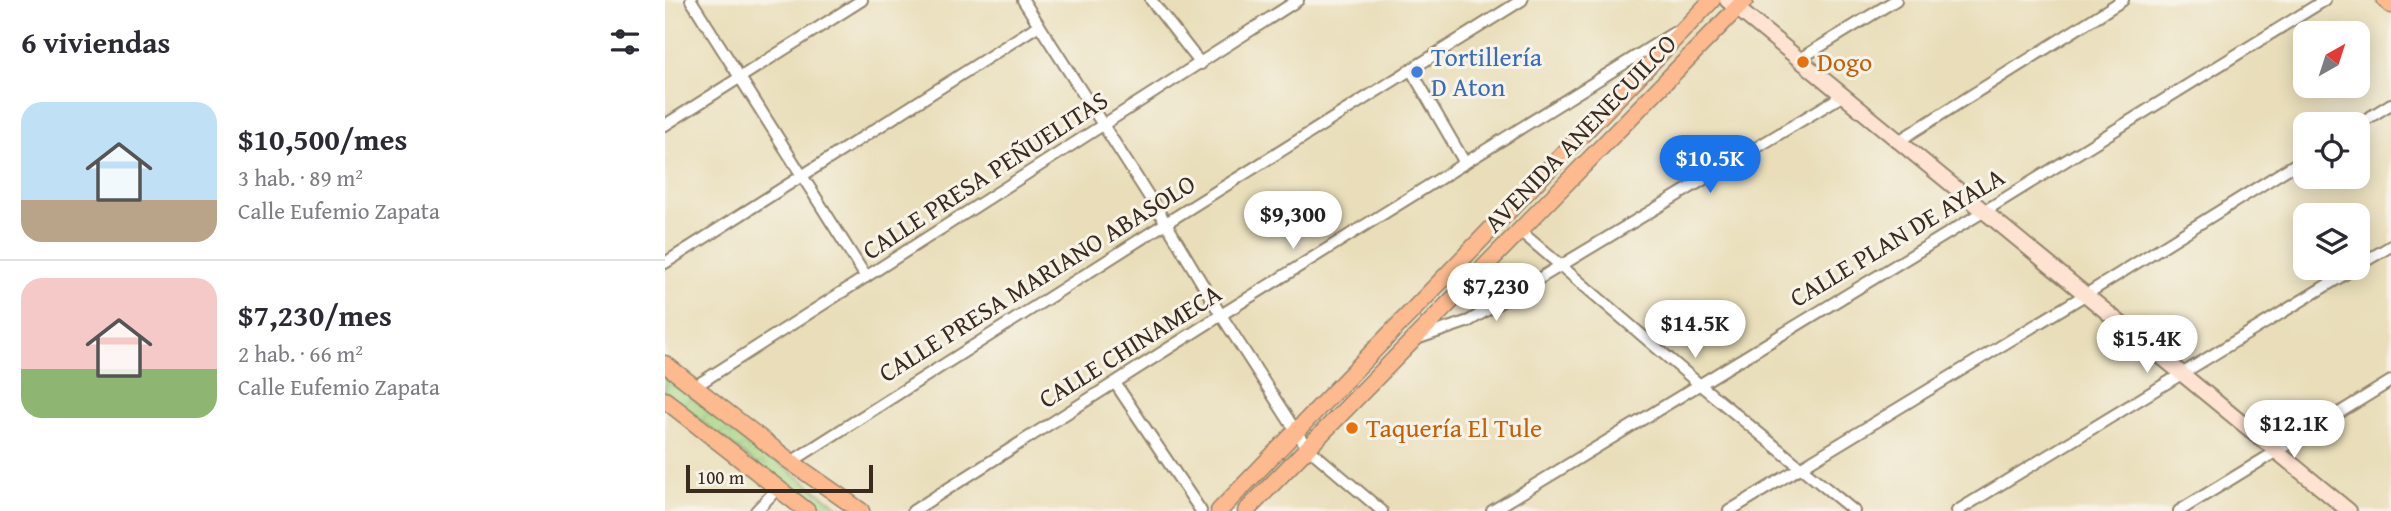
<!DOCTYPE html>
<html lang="es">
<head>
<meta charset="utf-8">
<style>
  body { margin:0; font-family:"Gentium Book Plus",serif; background:#f7f7f7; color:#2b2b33; height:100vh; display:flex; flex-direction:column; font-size:26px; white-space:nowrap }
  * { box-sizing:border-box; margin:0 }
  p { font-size:23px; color:#7c7c81 }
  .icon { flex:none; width:38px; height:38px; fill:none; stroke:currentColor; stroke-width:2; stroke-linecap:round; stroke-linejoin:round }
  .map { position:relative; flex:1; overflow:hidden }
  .drawer { display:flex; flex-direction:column; background:#fff; width:665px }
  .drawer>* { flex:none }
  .needle { width:46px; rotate:39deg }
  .fabs { position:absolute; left:1628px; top:21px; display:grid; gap:14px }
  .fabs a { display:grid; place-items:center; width:77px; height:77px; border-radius:14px; background:#fff; box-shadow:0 4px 18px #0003; font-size:35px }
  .scale { position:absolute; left:21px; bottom:18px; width:187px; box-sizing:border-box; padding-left:7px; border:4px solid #3b2a1e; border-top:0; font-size:19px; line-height:24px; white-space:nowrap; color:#3b2a1e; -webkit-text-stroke:5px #f7f3e8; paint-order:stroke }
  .price { position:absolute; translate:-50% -60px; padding:0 16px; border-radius:24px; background:#fff; color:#222; font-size:23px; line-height:46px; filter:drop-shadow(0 2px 4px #0008) }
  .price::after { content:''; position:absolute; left:50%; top:42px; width:21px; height:16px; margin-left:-10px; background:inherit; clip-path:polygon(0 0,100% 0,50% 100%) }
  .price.on { background:#1a73e8; color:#fff }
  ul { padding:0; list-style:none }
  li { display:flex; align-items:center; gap:21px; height:175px; padding:0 21px }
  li+li { border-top:2px solid #e1e1e2 }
  li span { display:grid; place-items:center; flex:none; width:196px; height:140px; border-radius:21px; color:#555 }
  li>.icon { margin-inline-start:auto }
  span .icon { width:84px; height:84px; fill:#fffc; stroke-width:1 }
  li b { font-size:30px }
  h2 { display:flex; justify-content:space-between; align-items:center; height:84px; padding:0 21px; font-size:30px }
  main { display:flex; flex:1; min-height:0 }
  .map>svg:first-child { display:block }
  .park { fill:url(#park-crowns); stroke:#708051; stroke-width:2 }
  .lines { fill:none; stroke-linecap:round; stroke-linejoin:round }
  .street-casing { stroke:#92846c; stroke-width:14 }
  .secondary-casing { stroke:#92846c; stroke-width:18 }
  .primary-casing { stroke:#92846c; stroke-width:19 }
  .street { stroke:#fff; stroke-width:10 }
  .secondary { stroke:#fee3d2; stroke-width:14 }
  .primary { stroke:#fcba8e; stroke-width:16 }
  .food-dot { fill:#e8710a; stroke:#f7f3e8; stroke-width:2.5 }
  .shop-dot { fill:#3f7fe0; stroke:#f7f3e8; stroke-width:2.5 }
  .labels { text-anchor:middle; stroke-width:6; stroke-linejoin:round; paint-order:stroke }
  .shop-label { font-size:26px; fill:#366cbe; stroke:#f7f3e8; text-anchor:start }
  .food-label { font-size:26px; fill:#c56008; stroke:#f7f3e8; text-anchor:start }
  .street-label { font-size:26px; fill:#3b2a1e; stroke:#f7f3e8 }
</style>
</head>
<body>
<main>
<section class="drawer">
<h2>6 viviendas<svg class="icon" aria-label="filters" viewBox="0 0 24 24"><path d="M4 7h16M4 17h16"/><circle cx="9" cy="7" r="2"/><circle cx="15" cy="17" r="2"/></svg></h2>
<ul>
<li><span style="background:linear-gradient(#bfe0f5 70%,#b9a48a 0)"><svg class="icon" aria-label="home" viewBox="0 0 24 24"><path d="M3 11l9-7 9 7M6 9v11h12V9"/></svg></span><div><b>$10,500/mes</b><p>3 hab. · 89 m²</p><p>Calle Eufemio Zapata</p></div></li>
<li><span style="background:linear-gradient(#f6c9c9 65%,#8fb573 0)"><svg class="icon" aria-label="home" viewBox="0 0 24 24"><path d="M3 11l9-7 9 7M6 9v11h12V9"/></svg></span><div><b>$7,230/mes</b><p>2 hab. · 66 m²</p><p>Calle Eufemio Zapata</p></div></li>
</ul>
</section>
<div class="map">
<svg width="1726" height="511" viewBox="0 0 1726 511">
  <defs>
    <pattern id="park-crowns" width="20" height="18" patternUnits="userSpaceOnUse" patternTransform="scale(1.75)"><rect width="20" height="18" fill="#a5d584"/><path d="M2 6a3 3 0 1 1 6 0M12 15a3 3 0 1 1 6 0" fill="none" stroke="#8fb772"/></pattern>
  </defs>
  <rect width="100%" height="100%" fill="#f7f3e8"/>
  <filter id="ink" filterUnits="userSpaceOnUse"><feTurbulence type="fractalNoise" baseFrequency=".0143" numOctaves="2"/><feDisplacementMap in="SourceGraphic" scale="14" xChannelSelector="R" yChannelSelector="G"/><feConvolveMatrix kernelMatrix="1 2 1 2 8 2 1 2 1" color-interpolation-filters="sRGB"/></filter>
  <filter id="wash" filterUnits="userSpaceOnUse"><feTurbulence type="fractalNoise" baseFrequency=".00686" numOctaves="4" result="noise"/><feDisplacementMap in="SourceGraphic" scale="28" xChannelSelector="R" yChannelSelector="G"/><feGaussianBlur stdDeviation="1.57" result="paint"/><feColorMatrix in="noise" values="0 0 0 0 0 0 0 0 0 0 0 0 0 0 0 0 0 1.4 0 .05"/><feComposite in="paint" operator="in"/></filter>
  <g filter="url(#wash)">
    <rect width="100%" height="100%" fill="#e9deb9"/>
    <path class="park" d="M 0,375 L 52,417 L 179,511 L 153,511 L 135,498 L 0,393 Z"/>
  </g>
  <g filter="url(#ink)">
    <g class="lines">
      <g class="street-casing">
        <g id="street">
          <path d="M 26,0 L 201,277"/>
          <path d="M 358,0 L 501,223 L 556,315 L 632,433 L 643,448 L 717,511"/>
          <path d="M 486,0 L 536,64"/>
          <path d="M 1133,60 L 1231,0"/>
          <path d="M 746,70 L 800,163"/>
          <path d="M 0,125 L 197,0"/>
          <path d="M 1692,125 L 1726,104"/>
          <path d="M 1232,142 L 1458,0"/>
          <path d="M 854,230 L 1034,384 L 1189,511"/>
          <path d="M 0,263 L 374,25"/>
          <path d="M 1692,266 L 1726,246"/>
          <path d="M 751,339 L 804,321 L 1177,96"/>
          <path d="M 450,383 L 536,511"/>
          <path d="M 29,387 L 633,0"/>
          <path d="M 126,462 L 501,223 L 857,0"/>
          <path d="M 91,511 L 113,488"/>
          <path d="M 248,511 L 556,315 L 1010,32"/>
          <path d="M 827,511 L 1318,212 L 1660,0"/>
          <path d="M 1064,511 L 1420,295 L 1640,158"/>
          <path d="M 1292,511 L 1690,268"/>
          <path d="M 1514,511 L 1726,381"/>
        </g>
      </g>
      <g class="secondary-casing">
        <path id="secondary" d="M 1062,0 L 1684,511"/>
      </g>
      <g class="primary-casing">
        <g id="primary">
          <path d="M 1720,0 L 1726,5"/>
          <path d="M 0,364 L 126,462 L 196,511"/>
          <path d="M 0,400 L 142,511"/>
          <path d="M 554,511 L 1047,0"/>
          <path d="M 581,511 L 1080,0"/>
        </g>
      </g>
      <use href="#street" class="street"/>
      <use href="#secondary" class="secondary"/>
      <use href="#primary" class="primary"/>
    </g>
  </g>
  <g class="food-dot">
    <circle cx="1138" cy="62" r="7"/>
    <circle cx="687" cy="428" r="7"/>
  </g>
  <circle class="shop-dot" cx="752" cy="72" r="7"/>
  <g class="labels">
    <g class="shop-label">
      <text x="766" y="66">Tortillería<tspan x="766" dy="30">D Aton</tspan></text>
    </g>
    <g class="food-label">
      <text x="1152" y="71">Dogo</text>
      <text x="701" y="437">Taquería El Tule</text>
    </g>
    <g class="street-label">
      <text transform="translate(915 133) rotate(-46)" y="9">AVENIDA ANENECUILCO</text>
      <text transform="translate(320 175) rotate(-33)" y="9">CALLE PRESA PEÑUELITAS</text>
      <text transform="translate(1232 237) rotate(-31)" y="9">CALLE PLAN DE AYALA</text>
      <text transform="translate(372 278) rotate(-32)" y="9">CALLE PRESA MARIANO ABASOLO</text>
      <text transform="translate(465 346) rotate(-32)" y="9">CALLE CHINAMECA</text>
    </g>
  </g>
</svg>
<div class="fabs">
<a><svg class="needle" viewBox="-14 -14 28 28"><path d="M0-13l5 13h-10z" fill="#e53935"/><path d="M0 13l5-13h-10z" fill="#7c7c81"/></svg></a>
<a><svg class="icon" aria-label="locate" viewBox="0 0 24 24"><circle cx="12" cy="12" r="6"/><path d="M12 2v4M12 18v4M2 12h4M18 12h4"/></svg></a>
<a><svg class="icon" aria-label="layers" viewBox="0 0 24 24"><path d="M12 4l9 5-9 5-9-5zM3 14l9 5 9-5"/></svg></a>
</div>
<div class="scale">100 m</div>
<b class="price on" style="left:1045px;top:195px">$10.5K</b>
<b class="price" style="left:628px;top:251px">$9,300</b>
<b class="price" style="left:831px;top:323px">$7,230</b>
<b class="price" style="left:1030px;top:360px">$14.5K</b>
<b class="price" style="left:1482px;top:375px">$15.4K</b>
<b class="price" style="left:1629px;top:460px">$12.1K</b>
</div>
</main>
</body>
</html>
